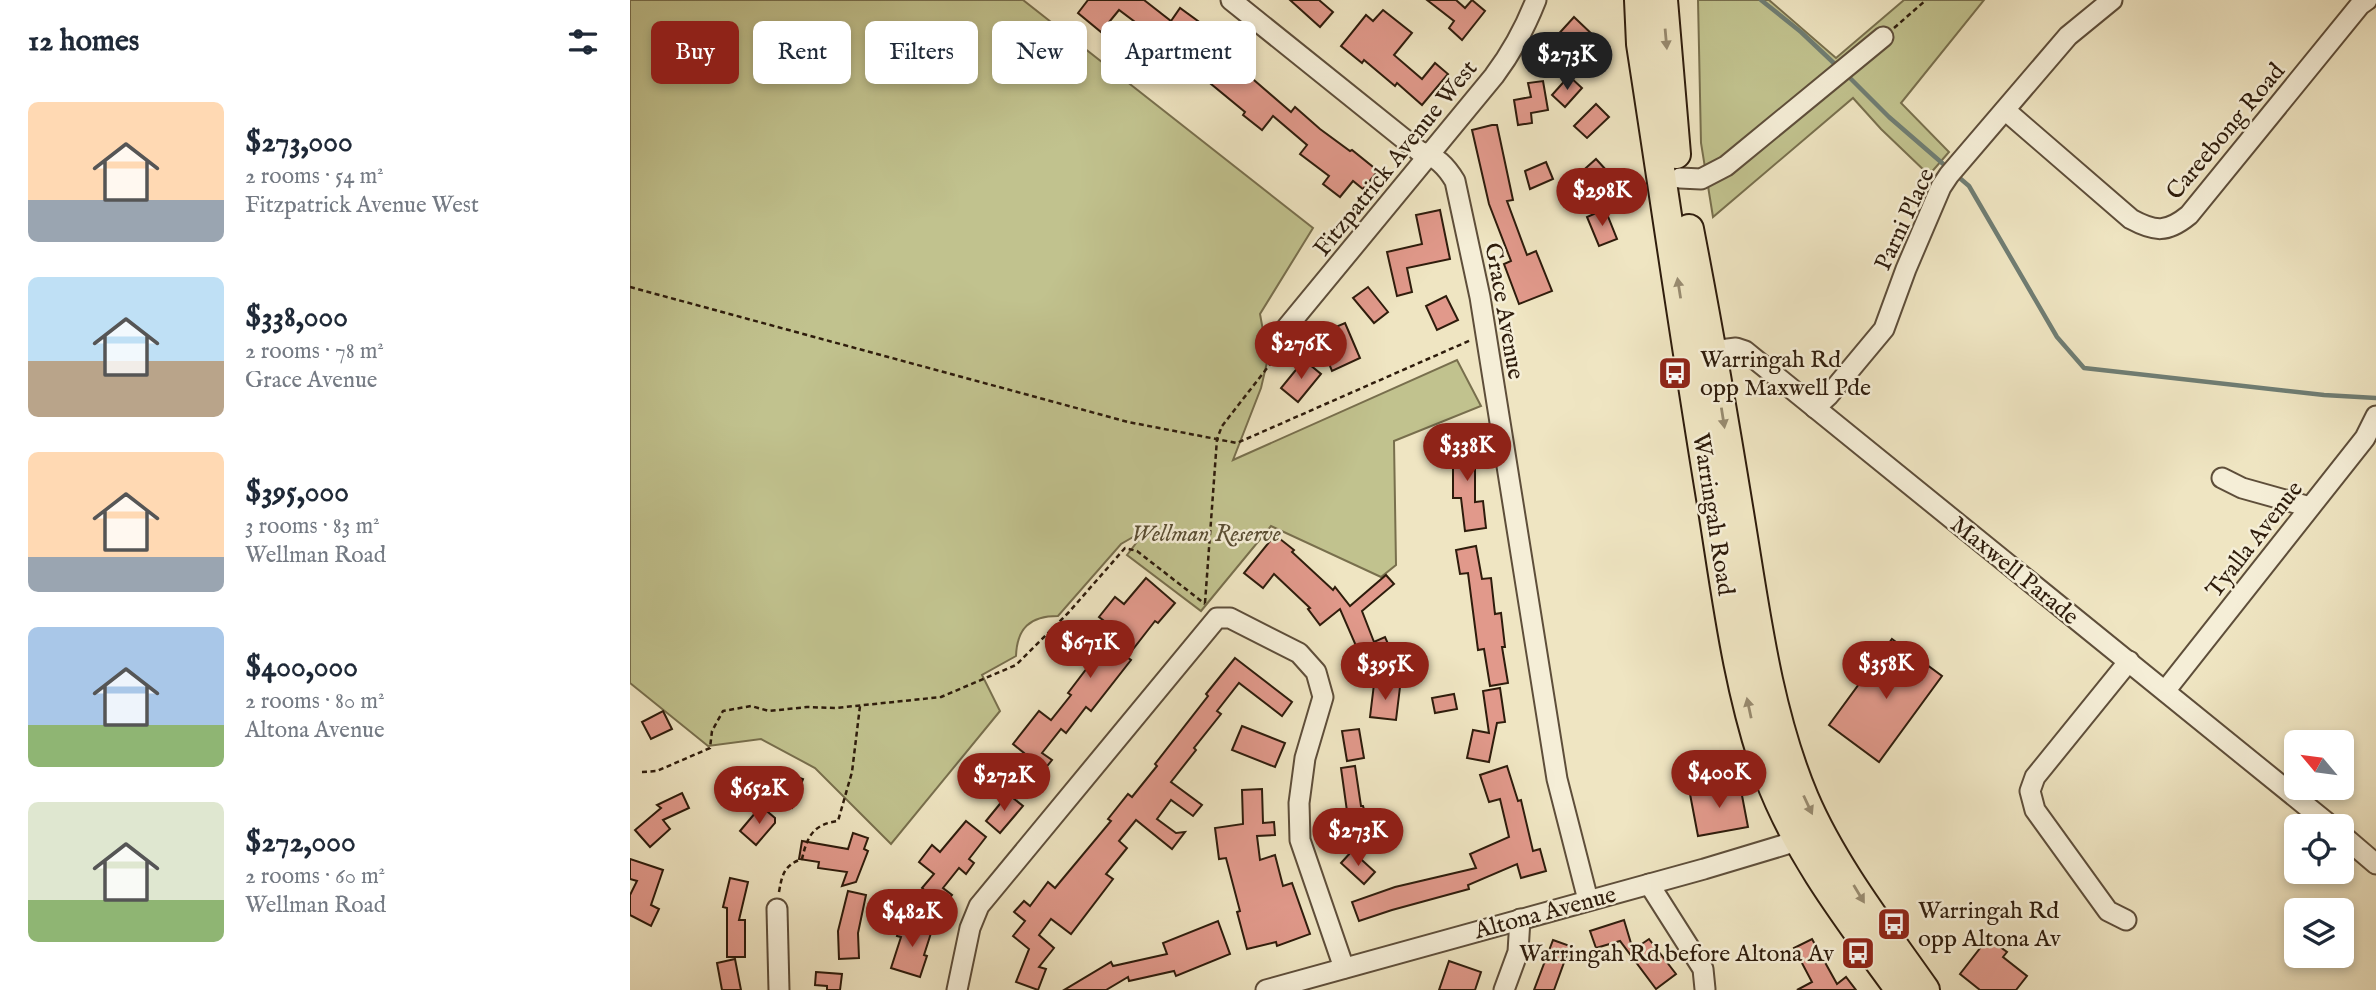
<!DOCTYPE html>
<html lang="en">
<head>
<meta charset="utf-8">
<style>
  body { margin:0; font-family:"IM FELL English",serif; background:#f2f2f3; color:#1f2937; height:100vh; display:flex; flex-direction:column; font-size:26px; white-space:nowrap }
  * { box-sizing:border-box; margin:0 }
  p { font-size:23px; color:#747a83 }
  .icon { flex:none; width:38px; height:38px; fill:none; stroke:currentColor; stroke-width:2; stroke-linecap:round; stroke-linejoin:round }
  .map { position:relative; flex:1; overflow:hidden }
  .sheet { display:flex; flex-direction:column; background:#fff; width:630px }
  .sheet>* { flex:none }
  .guide { position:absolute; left:21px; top:21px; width:665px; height:63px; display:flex; gap:14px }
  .needle { width:46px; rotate:299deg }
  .controls { position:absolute; left:1654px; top:730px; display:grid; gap:14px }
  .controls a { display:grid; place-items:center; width:70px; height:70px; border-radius:10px; background:#fff; box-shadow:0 4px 10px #0003; font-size:35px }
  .price { position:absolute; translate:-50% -60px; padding:0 16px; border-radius:24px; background:#8f2418; color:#fff; font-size:23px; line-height:46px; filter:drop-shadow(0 2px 4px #0008) }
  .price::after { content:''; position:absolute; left:50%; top:42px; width:21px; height:16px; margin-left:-10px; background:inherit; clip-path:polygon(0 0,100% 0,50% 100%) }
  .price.active { background:#222; color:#fff }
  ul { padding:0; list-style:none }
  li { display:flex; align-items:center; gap:21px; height:175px; padding:0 28px }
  li span { display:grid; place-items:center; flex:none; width:196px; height:140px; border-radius:10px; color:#555 }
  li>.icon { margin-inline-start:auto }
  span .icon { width:84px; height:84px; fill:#fffc; stroke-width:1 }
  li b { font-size:30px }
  h2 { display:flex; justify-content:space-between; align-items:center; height:84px; padding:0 28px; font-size:30px }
  .chip { padding:0 24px; border-radius:10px; background:#fff; box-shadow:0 4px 10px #0003; font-size:24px; line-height:63px }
  .chip.active { background:#8f2418; color:#fff }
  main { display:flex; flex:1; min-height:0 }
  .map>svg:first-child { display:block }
  .green { fill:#c1c28e; stroke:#786f4d; stroke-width:2 }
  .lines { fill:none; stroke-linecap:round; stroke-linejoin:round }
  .stream { stroke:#6f7d73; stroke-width:4.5 }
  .building { fill:#e1998b; stroke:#2e1c0c; stroke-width:2 }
  .minor-casing { stroke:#5e4e3a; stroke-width:23 }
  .highway-casing { stroke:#2e1c0c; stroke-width:32 }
  .path { stroke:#2e1c0c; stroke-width:2.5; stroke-dasharray:5 3.5; stroke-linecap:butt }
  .minor { stroke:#f5eed7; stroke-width:19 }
  .highway { stroke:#efe5c2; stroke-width:28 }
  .oneway { fill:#988b70 }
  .labels { text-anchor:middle; stroke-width:5; stroke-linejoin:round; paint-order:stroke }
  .street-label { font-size:24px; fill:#2e1c0c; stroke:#f5eed7 }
  .poi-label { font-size:24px; fill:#2e1c0c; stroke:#f5eed7; text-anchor:start }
  .park-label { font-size:24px; font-style:italic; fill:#5a4e33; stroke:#f5eed7 }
</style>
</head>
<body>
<main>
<section class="sheet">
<h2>12 homes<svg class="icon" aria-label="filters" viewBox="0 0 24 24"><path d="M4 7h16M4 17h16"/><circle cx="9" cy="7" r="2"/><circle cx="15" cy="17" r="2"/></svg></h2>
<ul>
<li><span style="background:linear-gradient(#ffd9b3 70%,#9aa5b1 0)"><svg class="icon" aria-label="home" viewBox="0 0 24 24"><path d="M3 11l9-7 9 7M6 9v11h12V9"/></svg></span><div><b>$273,000</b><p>2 rooms · 54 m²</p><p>Fitzpatrick Avenue West</p></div></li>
<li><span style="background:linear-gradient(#bfe0f5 60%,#b9a48a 0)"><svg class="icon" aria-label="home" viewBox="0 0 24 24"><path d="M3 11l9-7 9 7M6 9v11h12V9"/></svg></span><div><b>$338,000</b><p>2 rooms · 78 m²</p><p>Grace Avenue</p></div></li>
<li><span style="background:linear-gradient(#ffd9b3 75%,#9aa5b1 0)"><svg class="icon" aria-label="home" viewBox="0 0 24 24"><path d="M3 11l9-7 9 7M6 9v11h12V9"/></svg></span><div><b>$395,000</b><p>3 rooms · 83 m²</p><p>Wellman Road</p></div></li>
<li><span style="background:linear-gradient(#a9c7e8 70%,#8fb573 0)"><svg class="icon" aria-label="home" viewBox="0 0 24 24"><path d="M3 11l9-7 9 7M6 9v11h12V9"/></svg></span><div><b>$400,000</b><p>2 rooms · 80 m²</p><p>Altona Avenue</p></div></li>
<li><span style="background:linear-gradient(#dfe7d0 70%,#8fb573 0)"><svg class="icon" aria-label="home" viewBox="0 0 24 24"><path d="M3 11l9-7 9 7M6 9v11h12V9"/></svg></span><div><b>$272,000</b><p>2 rooms · 60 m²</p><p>Wellman Road</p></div></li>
</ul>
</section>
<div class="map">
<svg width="1746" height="990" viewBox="0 0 1746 990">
  <rect width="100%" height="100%" fill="#efe5c2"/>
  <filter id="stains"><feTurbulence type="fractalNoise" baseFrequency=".00286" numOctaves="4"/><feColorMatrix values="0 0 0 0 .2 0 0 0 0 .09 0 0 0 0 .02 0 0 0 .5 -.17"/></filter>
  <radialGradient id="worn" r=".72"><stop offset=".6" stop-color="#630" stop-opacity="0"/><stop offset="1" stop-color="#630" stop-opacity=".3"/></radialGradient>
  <g class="green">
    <path d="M 0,0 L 393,0 L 683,228 L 630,314 L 638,358 L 631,388 L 603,460 L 827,360 L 851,406 L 764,441 L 766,565 L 751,577 L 641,526 L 571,611 L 497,555 L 517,529 L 491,544 L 428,616 C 400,616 387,628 386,656 L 352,675 L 370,711 L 261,844 L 185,768 L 131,739 L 78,746 L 0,683 Z"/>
    <path d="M 1068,0 L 1139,0 L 1206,58 L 1274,0 L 1354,0 L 1271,103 L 1319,152 L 1299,175 L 1251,129 L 1223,98 L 1083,217 L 1071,143 Z"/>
  </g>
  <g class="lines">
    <g class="stream">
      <path d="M 1131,0 L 1171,32 L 1208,67"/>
      <path d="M 1217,75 L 1259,117 L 1319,169"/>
      <path d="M 1325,174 L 1339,186 L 1427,337 L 1454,368 L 1694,395 L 1746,398"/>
    </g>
  </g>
  <g class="building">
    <path d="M 458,0 L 514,0 L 541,21 L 550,8 L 572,24 L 564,34 L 601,63 L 602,61 L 661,112 L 665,107 L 690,129 L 720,151 L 722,150 L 748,171 L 733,189 L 723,181 L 710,197 L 693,184 L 699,176 L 670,154 L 677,145 L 643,116 L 632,130 L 613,115 L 615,112 L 552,60 L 557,54 L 521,27 L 517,31 L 489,10 L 471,32 L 448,13 Z"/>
    <path d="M 660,0 L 689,0 L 703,12 L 690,27 Z"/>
    <path d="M 797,0 L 826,0 L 835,8 L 842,0 L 855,11 L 832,40 L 819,28 L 824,21 Z"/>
    <path d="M 753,10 L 782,33 L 764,55 L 792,79 L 805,63 L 818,74 L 792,105 L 767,83 L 765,86 L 734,60 L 732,63 L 711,46 L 736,15 L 743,21 Z"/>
    <path d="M 944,17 L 966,38 L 936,70 L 914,50 Z"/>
    <path d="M 939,76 L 952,88 L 935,107 L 922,95 Z"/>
    <path d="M 913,81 L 918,110 L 901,113 L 902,123 L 888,125 L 884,100 L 901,97 L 898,83 Z"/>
    <path d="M 966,104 L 979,117 L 957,138 L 944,126 Z"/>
    <path d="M 862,125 L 867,125 L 883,200 L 877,201 L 897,255 L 906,251 L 922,291 L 889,304 L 874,264 L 881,261 L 859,204 L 842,130 Z"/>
    <path d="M 966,159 L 988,183 L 970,199 L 948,175 Z"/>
    <path d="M 916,162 L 923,179 L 900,189 L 895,171 Z"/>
    <path d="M 975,209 L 987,239 L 969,246 L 957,217 Z"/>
    <path d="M 810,210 L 820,259 L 777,268 L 782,292 L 767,296 L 757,252 L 792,244 L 786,215 Z"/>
    <path d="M 738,287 L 758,312 L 744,323 L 723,298 Z"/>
    <path d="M 816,296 L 828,320 L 807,330 L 796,306 Z"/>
    <path d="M 715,323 L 730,358 L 702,371 L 687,335 Z"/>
    <path d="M 674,360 L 691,374 L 668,402 L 651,388 Z"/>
    <path d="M 841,433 L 845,460 L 845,502 L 853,501 L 856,528 L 835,531 L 831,498 L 823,498 L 823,468 L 827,468 L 822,436 Z"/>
    <path d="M 645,535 L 664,550 L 662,552 L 703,590 L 705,587 L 720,606 L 756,575 L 764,584 L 732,611 L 744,642 L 755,637 L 768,666 L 740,678 L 710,609 L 690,625 L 678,609 L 680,608 L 644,574 L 633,588 L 614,573 Z"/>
    <path d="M 846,546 L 852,579 L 861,578 L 865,614 L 871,613 L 875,647 L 872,647 L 878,683 L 860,686 L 854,649 L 848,650 L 838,573 L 830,574 L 826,550 Z"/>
    <path d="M 516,578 L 545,603 L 528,623 L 525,621 L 497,657 L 501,660 L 461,711 L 456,707 L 436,733 L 431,729 L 412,753 L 422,760 L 414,770 L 411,767 L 387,798 L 369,783 L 394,753 L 383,744 L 409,711 L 421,720 L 441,695 L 438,693 L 486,630 L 469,617 L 485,597 L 494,604 Z"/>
    <path d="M 1262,639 L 1312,676 L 1249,762 L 1199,725 Z"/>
    <path d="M 605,658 L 662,702 L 652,716 L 609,683 L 587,711 L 591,714 L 564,748 L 566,750 L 541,782 L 572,805 L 563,816 L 541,800 L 527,819 L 546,833 L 555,832 L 542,849 L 506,820 L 489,841 L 497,848 L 476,874 L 483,879 L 441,934 L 421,919 L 409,935 L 424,948 L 409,967 L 416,969 L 408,990 L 386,982 L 399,949 L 383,936 L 395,921 L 384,912 L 394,901 L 400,906 L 418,882 L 425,888 L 481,821 L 478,819 L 498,794 L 502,797 L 527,766 L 525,764 L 578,696 L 576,694 Z"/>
    <path d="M 744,684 L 770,687 L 766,720 L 740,717 Z"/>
    <path d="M 870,688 L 875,722 L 867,723 L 859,762 L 837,758 L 843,730 L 859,733 L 853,691 Z"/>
    <path d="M 824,694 L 827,709 L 805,713 L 802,698 Z"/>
    <path d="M 33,711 L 42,729 L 21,739 L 12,722 Z"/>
    <path d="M 612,726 L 655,743 L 645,767 L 602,750 Z"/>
    <path d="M 729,729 L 734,758 L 717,761 L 712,731 Z"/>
    <path d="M 725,766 L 731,806 L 733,806 L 742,835 L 716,843 L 707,814 L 717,811 L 711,768 Z"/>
    <path d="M 877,766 L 888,801 L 891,800 L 903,851 L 910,849 L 916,871 L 891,878 L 887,864 L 838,885 L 839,889 L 762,910 L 729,921 L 722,902 L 765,887 L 846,868 L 840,854 L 879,837 L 870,799 L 859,802 L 850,775 Z"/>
    <path d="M 153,772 L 173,779 L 162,808 L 143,801 Z"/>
    <path d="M 1110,785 L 1118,827 L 1068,836 L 1060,794 Z"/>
    <path d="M 632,789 L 633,823 L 644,822 L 645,835 L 627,836 L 630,860 L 645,855 L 653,886 L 662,883 L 680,934 L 647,946 L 646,942 L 617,949 L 607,912 L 610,911 L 596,858 L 589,859 L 585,828 L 613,824 L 612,790 Z"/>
    <path d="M 52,793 L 59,808 L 33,820 L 40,829 L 20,847 L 5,830 L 31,808 L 27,805 Z"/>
    <path d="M 378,794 L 393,806 L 370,833 L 356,821 Z"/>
    <path d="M 131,806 L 145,818 L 145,823 L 126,845 L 110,831 Z"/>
    <path d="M 336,821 L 356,837 L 339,859 L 344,863 L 336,874 L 329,868 L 313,888 L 322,895 L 313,906 L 292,888 L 304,874 L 289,862 L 302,845 L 310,852 Z"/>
    <path d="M 223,833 L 238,838 L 234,849 L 238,851 L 226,882 L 212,886 L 217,872 L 188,868 L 189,862 L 169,859 L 172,841 L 218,849 Z"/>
    <path d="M 722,851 L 745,872 L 734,884 L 711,863 Z"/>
    <path d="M 0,859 L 33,870 L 21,905 L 29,909 L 21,926 L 0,915 L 0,895 L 7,881 L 0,879 Z"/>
    <path d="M 100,878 L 118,882 L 109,920 L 115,920 L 115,957 L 97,957 L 97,908 L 93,907 Z"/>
    <path d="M 218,891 L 236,895 L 228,933 L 229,958 L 209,959 L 208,931 Z"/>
    <path d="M 994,920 L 1003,950 L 1019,939 L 1046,974 L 1026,989 L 990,941 L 966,948 L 960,931 Z"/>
    <path d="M 272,921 L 302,930 L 294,955 L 297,956 L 290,977 L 261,968 L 271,937 L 267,936 Z"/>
    <path d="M 588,921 L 600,954 L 546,976 L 544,971 L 499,981 L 498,977 L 476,990 L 434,990 L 481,962 L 483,966 L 537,954 L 533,943 Z"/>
    <path d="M 1358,938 L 1377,952 L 1373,957 L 1397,976 L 1386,990 L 1350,990 L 1330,974 Z"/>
    <path d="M 1182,939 L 1207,984 L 1216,977 L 1226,990 L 1167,990 L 1182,982 L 1164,948 Z"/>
    <path d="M 923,940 L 940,946 L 924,990 L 904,990 Z"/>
    <path d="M 105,959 L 111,990 L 92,990 L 87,963 Z"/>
    <path d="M 819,961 L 851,972 L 845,990 L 809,990 Z"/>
    <path d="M 186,972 L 212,974 L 210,990 L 197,990 L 197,986 L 185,985 Z"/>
  </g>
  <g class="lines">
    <g class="minor-casing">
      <g id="minor">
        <path d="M 601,0 L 789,151 C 806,156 816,166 825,181 L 850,297 L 927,779 L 958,900"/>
        <path d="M 1375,110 L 1501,219 C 1525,232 1537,233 1559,215 L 1730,5 L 1737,0"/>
        <path d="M 1050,178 L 1071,179 L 1096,166 L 1253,37"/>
        <path d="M 648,338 L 864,76 C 882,52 895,28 906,0"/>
        <path d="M 1082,351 L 1106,348 L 1115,351 L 1701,826"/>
        <path d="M 1185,408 L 1199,395 L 1254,329 L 1276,269 L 1311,187 L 1319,175 L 1438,36 L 1482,0"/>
        <path d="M 1592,478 L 1612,488 L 1680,507"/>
        <path d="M 1535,691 L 1735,438 L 1746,416"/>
        <path d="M 1712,835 L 1746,864"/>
        <path d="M 1019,884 L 1073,969 L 1075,989"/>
        <path d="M 147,909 L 149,990"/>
        <path d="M 1496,920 L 1478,911 L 1405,810 L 1400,791 L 1405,777 L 1499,661"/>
        <path d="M 327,990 L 340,928 L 349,906 L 587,618 L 600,618 L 669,653 L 686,672 L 693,697 L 675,758 L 669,803 L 670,840 L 714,968"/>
        <path d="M 636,990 L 1074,869 L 1167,841"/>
        <path d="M 874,990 L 888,952 L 890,919"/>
      </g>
    </g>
    <g class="highway-casing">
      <g id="highway">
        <path d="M 1009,0 L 1011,44 C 1035,199 1057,355 1083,510 C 1097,598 1108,689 1138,774 C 1168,855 1220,921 1270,990"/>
        <path d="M 1033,0 L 1046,154"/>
        <path d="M 1059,229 C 1078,327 1095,426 1111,525 C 1126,617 1138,712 1174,798 C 1203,866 1253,930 1295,990"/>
      </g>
    </g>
    <g class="path">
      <path d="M 1264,28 L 1296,0"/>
      <path d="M 0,287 L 498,422 L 607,443 L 841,340"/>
      <path d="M 575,603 L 587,439 L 592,426 L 648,354"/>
      <path d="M 12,772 L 27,771 L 80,748 L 82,731 L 93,711 L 121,706 L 139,711 L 177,707 L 206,708 L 311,697 L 386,665 L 439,612 L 495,548 L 507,551 L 575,604"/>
      <path d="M 149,892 C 152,875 154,865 172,859 C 177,837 183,824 208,821 L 222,772 L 230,706"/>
    </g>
    <use href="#minor" class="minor"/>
    <use href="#highway" class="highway"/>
  </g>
  <defs><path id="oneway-solid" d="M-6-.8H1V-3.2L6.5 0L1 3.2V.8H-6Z" transform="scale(1.75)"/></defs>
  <g class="oneway">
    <use href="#oneway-solid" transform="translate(1036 39) rotate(85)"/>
    <use href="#oneway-solid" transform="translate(1049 288) rotate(-99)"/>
    <use href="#oneway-solid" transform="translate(1093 418) rotate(81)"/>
    <use href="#oneway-solid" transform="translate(1119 708) rotate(-102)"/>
    <use href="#oneway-solid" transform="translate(1178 805) rotate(65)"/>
    <use href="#oneway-solid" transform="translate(1229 894) rotate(59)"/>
  </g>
  <defs>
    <g id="bus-square" transform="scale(1.75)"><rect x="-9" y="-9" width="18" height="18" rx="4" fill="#8f2418" stroke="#f5eed7"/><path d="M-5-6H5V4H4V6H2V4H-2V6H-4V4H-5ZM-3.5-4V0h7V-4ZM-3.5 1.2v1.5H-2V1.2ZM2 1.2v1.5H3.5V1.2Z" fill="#fff"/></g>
  </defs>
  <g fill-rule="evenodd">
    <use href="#bus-square" x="1045" y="373"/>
    <use href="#bus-square" x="1264" y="924"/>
    <use href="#bus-square" x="1228" y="953"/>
  </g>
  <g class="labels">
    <g class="street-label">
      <text transform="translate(1595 131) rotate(-50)" y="8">Careebong Road</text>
      <text transform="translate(765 158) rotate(-51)" y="8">Fitzpatrick Avenue West</text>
      <text transform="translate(1274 219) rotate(-65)" y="8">Parni Place</text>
      <text transform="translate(875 311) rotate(80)" y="8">Grace Avenue</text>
      <text transform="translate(1084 514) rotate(81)" y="8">Warringah Road</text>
      <text transform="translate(1624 539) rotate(-52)" y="8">Tyalla Avenue</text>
      <text transform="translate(1385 570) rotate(39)" y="8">Maxwell Parade</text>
      <text transform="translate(915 912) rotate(-15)" y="8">Altona Avenue</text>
    </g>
    <g class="poi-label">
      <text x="1070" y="367">Warringah Rd<tspan x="1070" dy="28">opp Maxwell Pde</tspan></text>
      <text x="1288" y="918">Warringah Rd<tspan x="1288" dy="28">opp Altona Av</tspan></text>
      <text x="1204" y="961" text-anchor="end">Warringah Rd before Altona Av</text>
    </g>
    <g class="park-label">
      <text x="576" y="541">Wellman Reserve</text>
    </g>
  </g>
  <rect width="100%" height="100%" filter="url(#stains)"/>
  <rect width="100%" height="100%" fill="url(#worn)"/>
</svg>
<div class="controls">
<a><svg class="needle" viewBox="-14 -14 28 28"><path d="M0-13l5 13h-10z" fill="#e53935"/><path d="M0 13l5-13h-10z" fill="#747a83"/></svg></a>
<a><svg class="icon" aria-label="locate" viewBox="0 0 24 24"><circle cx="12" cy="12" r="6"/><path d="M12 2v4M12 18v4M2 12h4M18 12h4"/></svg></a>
<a><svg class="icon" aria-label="layers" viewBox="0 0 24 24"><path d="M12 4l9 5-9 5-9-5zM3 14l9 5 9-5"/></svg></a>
</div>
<b class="price active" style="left:937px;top:92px">$273K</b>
<b class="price" style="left:972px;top:228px">$298K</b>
<b class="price" style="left:671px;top:381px">$276K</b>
<b class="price" style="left:837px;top:483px">$338K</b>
<b class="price" style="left:460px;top:680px">$671K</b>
<b class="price" style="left:1256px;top:701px">$358K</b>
<b class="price" style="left:755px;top:702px">$395K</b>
<b class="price" style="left:1089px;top:810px">$400K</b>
<b class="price" style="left:374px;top:813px">$272K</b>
<b class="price" style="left:129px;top:826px">$652K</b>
<b class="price" style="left:728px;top:868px">$273K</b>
<b class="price" style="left:282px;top:949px">$482K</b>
<div class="guide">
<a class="chip active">Buy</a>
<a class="chip">Rent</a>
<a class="chip">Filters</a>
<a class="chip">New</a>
<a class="chip">Apartment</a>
</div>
</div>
</main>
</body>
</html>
